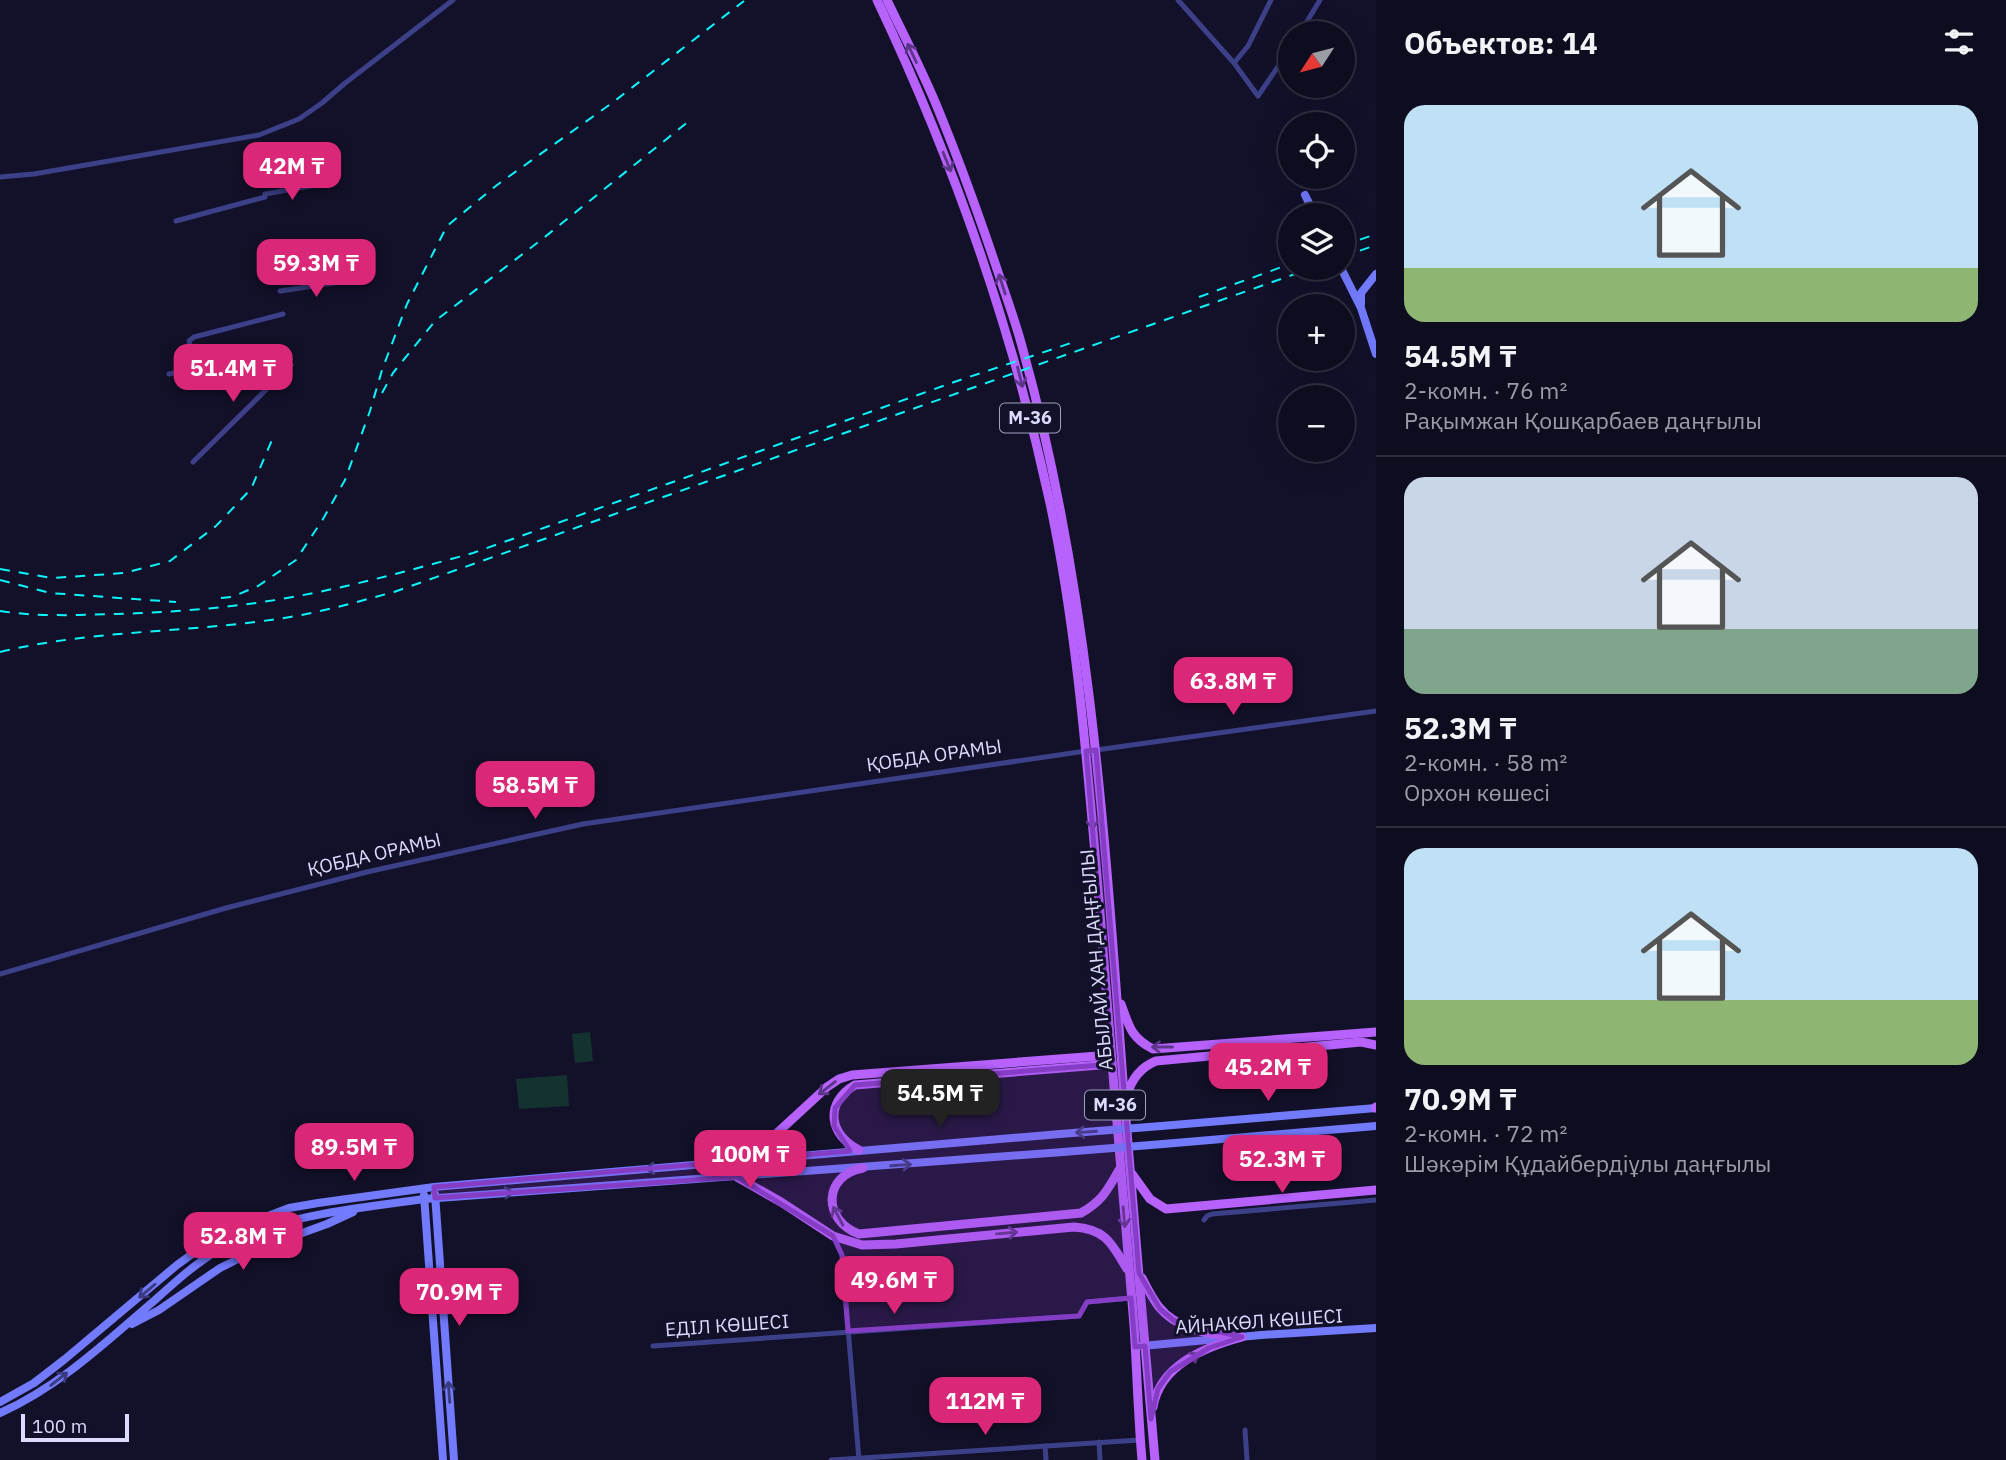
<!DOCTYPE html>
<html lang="ru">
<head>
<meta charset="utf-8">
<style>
  body { margin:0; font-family:"IBM Plex Sans",sans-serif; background:#171629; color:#f1f3f6; height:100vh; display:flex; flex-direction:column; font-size:26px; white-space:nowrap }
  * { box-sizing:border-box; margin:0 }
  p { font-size:23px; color:#9b9ca5 }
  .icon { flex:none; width:38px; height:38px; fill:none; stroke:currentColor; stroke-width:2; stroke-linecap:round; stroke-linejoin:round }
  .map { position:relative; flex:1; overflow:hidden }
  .sheet { display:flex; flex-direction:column; background:#0e0d20; width:630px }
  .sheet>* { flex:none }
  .needle { width:46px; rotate:234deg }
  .fabs { position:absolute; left:1278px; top:21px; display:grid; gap:14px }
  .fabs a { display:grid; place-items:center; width:77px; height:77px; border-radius:50%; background:#0e0d20; box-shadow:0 7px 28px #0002,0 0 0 2px #2e2d3e; font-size:35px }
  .scale { position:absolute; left:21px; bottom:18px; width:108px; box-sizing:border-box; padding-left:7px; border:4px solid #dbdaff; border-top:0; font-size:19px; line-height:24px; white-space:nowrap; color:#dbdaff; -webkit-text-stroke:5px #13112a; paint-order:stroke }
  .price { position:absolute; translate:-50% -60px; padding:0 16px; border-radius:14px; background:#db2777; color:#fff; font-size:23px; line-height:46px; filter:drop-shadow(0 2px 4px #0008) }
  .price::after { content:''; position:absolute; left:50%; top:42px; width:21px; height:16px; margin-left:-10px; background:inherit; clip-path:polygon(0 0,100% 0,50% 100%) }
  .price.active { background:#222; color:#fff }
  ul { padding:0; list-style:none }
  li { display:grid; align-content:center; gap:14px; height:371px; padding:0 28px }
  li+li { border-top:2px solid #2e2d3e }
  li span { display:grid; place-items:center; height:217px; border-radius:21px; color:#555 }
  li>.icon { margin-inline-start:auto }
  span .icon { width:126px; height:126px; fill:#fffc; stroke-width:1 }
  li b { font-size:30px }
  h2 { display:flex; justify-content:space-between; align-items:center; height:84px; padding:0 28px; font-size:30px }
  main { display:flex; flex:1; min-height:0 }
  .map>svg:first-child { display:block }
  .green { fill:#143330 }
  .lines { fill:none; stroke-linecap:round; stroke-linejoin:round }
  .street { stroke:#3c4088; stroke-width:5 }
  .secondary { stroke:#727afd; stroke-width:8 }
  .primary { stroke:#b762fd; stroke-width:9 }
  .rail { stroke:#08f7fc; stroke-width:2; stroke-dasharray:10 9; stroke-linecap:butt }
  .secondary-bridge { stroke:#727afd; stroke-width:8 }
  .oneway { stroke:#5d3589 }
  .oneway2 { stroke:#393b7e }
  .marked { fill:#853dc5; fill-opacity:0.2; stroke:#853dc5; stroke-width:5; stroke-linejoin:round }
  .labels { text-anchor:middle; stroke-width:6; stroke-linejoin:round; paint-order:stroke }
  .shield { fill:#13112a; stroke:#9f9ebf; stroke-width:2 }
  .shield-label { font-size:18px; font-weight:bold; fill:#dbdaff }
  .street-label { font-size:19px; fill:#dbdaff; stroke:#13112a }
</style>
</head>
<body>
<main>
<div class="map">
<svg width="1376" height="1460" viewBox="0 0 1376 1460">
  <rect width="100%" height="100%" fill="#13112a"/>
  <g class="green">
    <path d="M 590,1032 L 593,1061 L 575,1063 L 572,1034 Z"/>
    <path d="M 567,1075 L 569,1106 L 519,1109 L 516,1079 Z"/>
  </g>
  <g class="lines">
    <g class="street">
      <path d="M 1178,0 L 1234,63 L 1258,96 L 1290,49"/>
      <path d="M 1300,33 L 1320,0"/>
      <path d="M 1234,63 L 1248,46 L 1271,0"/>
      <path d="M 0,177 L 34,174 L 259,135 L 299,119 L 322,103 L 344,84 L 453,0"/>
      <path d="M 265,194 L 316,185"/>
      <path d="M 176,221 L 265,197"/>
      <path d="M 280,291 L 348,281"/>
      <path d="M 169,374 L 196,369 L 189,341 L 194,337 L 283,314"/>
      <path d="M 193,462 L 291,365"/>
      <path d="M 1096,750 L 1376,711"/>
      <path d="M 0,974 L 226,908 L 367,872 L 583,824 L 1086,751"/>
      <path d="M 1204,1220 L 1207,1216 L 1212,1214 L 1376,1200"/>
      <path d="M 833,1236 L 842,1255 L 859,1460"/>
      <path d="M 653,1346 L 1079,1316 L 1087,1302 L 1131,1298"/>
      <path d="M 1245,1430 L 1247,1460"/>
      <path d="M 1099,1442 L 1100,1460"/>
      <path d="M 1045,1446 L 1046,1460"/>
      <path d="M 831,1460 L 1140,1440"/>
    </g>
    <g class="secondary">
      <path d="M 1305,195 L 1315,215"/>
      <path d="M 1341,268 L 1361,308 L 1376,354"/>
      <path d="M 1361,304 L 1361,293 L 1376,274"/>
      <path d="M 1161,1126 L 1376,1108"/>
      <path d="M 1163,1144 L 1376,1126"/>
      <path d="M 435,1194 L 454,1460"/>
      <path d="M 424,1195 L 443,1460"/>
      <path d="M 132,1324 L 159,1310 L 220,1268 L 258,1249 L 327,1224 L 353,1212"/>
      <path d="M 1142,1346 L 1261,1335 L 1376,1328"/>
      <path d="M 0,1402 L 34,1383 L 65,1359 L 177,1265 L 206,1244 L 239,1227 L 289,1208 L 318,1203 L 434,1187 L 1060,1134"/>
      <path d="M 0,1413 C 59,1387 107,1341 155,1300 C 175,1282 195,1264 218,1250 C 281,1214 353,1209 424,1199 L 1063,1152"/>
    </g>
    <g class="primary">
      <path d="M 877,0 C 954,162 1012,328 1050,503 C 1076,626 1086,751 1097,876 C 1109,1026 1121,1175 1134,1325 C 1137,1370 1138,1415 1142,1460"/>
      <path d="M 887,0 C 904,36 923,72 938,109 C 961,165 981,221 1000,278 C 1008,302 1017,326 1023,350 C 1092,597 1106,854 1125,1108 C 1134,1225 1145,1343 1155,1460"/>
      <path d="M 1121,1004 C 1129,1026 1131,1038 1153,1049 L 1376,1032"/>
      <path d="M 1127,1095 C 1132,1078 1141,1067 1156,1061 L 1361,1042 L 1376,1045"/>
      <path d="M 1375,1108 L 1376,1107"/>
      <path d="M 859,1150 C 829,1135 824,1103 855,1085 L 1112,1064"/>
      <path d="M 719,1162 L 763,1146 L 827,1087 L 839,1079 L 852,1075 L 1111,1055"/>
      <path d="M 863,1168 C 823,1175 822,1220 859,1234 L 1081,1213 C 1102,1201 1107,1191 1119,1170"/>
      <path d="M 1132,1174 L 1150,1199 L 1166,1209 L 1376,1190"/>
      <path d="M 737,1177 L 781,1202 L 833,1236 L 862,1245 L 896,1244 L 1074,1227 C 1106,1229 1112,1244 1127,1269"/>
      <path d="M 1142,1278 C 1147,1288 1152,1298 1159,1307 C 1176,1328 1207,1335 1233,1336"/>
      <path d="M 1153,1407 C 1160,1365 1205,1347 1242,1337"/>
    </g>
    <g class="rail">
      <path d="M 1342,246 L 1376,234"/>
      <path d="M 1342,257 L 1376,245"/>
      <path d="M 1199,297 L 1290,264"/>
      <path d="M 382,393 L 393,373 L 435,321 L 541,240 L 689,121"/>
      <path d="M 0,569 L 52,578 L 124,573 L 170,561 L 216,526 L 251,489 L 272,440"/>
      <path d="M 0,580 L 50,593 L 176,602"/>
      <path d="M 221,598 L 232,597 L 258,586 L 296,560 L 323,519 L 345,480 L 370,411 L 382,370 L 407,304 L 447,226 L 497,185 L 612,103 L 744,1"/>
      <path d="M 0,611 C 38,617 78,615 117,614 C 174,612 231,608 287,598 C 350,587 411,570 473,553 L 960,380 L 1074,342"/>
      <path d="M 0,652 C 95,629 194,633 290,617 C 326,611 360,601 394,592 L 1312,268"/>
    </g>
    <g class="secondary-bridge">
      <path d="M 1060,1134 L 1161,1126"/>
      <path d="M 1063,1152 L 1163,1144"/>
    </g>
  </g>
  <defs><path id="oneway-shaft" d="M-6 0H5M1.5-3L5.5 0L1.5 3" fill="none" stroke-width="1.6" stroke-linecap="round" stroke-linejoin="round" transform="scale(1.75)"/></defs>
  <g class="oneway">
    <use href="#oneway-shaft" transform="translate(912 53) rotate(-115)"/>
    <use href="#oneway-shaft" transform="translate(947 162) rotate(68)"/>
    <use href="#oneway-shaft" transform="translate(1002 284) rotate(-108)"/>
    <use href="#oneway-shaft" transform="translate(1020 377) rotate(76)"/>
    <use href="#oneway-shaft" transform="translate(1092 819) rotate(85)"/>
    <use href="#oneway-shaft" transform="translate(1162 1047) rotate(-180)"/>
    <use href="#oneway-shaft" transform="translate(827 1088) rotate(142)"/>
    <use href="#oneway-shaft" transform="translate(838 1216) rotate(-118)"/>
    <use href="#oneway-shaft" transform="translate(1124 1217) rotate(85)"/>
    <use href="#oneway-shaft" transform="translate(1007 1233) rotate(-5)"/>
    <use href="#oneway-shaft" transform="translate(1190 1359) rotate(-31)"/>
  </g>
  <g class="oneway2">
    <use href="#oneway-shaft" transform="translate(1086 1132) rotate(176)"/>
    <use href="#oneway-shaft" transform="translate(901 1165) rotate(-4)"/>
    <use href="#oneway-shaft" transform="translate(656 1168) rotate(175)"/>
    <use href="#oneway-shaft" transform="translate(503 1193) rotate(-4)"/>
    <use href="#oneway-shaft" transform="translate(147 1291) rotate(140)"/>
    <use href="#oneway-shaft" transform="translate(59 1379) rotate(-38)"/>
    <use href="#oneway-shaft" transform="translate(449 1392) rotate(-94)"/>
  </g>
  <path class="marked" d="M 1096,750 L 1139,1273 L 1160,1309 L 1176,1322 L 1242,1337 L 1209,1348 L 1170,1372 L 1158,1389 L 1151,1419 L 1145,1346 L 1135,1347 L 1131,1298 L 1087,1302 L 1079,1316 L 848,1331 L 842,1255 L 833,1236 L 737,1177 L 435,1198 L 434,1187 L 850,1151 L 834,1126 L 835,1108 L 855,1085 L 1112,1064 L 1086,751 Z"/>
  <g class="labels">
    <g class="shield">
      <rect x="1000" y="403.5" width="60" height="29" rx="5"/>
      <rect x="1085" y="1090.5" width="60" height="29" rx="5"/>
    </g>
    <g class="shield-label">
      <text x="1030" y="424">M-36</text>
      <text x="1115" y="1111">M-36</text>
    </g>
    <g class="street-label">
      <text transform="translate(934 755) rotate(-8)" y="7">ҚОБДА ОРАМЫ</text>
      <text transform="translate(374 854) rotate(-13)" y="7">ҚОБДА ОРАМЫ</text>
      <text transform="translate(1096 960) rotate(-95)" y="7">АБЫЛАЙ ХАН ДАҢҒЫЛЫ</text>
      <text transform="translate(1259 1321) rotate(-4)" y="7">АЙНАКӨЛ КӨШЕСІ</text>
      <text transform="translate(727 1325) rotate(-4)" y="7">ЕДІЛ КӨШЕСІ</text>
    </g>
  </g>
</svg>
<div class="fabs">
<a><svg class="needle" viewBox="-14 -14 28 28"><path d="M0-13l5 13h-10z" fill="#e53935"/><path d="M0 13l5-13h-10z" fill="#9b9ca5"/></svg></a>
<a><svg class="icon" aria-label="locate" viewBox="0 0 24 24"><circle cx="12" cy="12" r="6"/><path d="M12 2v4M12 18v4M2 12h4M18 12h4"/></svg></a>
<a><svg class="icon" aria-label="layers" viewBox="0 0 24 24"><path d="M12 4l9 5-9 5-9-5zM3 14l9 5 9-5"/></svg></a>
<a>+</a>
<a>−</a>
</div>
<div class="scale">100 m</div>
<b class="price" style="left:292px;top:202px">42M ₸</b>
<b class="price" style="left:316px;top:299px">59.3M ₸</b>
<b class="price" style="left:233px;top:404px">51.4M ₸</b>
<b class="price" style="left:1233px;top:717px">63.8M ₸</b>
<b class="price" style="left:535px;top:821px">58.5M ₸</b>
<b class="price" style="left:1268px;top:1103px">45.2M ₸</b>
<b class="price active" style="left:940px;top:1129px">54.5M ₸</b>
<b class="price" style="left:354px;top:1183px">89.5M ₸</b>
<b class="price" style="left:750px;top:1190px">100M ₸</b>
<b class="price" style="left:1282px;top:1195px">52.3M ₸</b>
<b class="price" style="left:243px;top:1272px">52.8M ₸</b>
<b class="price" style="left:894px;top:1316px">49.6M ₸</b>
<b class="price" style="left:459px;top:1328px">70.9M ₸</b>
<b class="price" style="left:985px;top:1437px">112M ₸</b>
</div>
<section class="sheet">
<h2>Объектов: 14<svg class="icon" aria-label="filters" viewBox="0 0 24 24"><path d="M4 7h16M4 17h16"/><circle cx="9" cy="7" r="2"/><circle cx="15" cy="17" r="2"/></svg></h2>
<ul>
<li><span style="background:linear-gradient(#bfe0f5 75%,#8fb573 0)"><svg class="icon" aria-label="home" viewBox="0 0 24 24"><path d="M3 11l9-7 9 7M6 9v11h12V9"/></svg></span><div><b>54.5M ₸</b><p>2-комн. · 76 m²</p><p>Рақымжан Қошқарбаев даңғылы</p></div></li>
<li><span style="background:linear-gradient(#c9d6e8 70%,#7fa58c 0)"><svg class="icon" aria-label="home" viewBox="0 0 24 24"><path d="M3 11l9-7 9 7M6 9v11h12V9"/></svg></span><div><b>52.3M ₸</b><p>2-комн. · 58 m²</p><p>Орхон көшесі</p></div></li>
<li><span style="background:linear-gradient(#bfe0f5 70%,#8fb573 0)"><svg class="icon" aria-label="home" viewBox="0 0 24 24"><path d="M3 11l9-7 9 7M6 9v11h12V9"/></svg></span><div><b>70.9M ₸</b><p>2-комн. · 72 m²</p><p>Шәкәрім Құдайбердіұлы даңғылы</p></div></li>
</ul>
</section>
</main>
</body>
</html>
